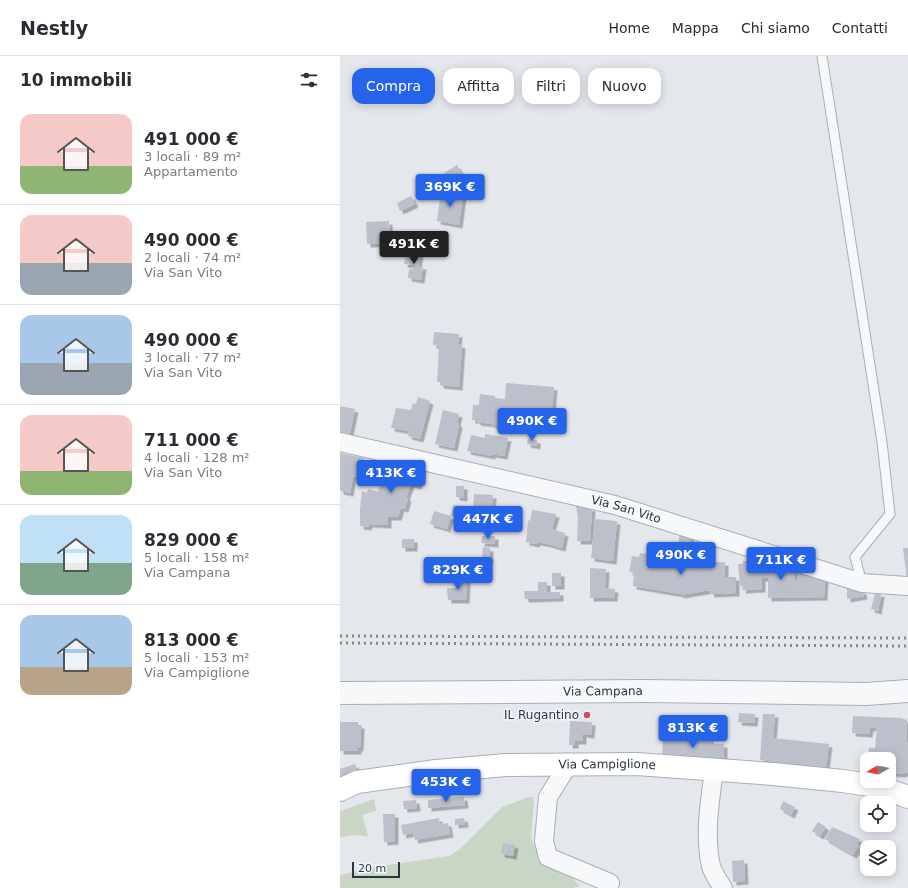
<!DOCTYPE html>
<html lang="it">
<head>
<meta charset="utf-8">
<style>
  body { margin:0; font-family:"DejaVu Sans",sans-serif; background:#f7f7f7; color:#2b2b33; height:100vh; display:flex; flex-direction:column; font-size:15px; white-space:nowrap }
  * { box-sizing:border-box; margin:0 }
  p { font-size:13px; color:#7c7c81 }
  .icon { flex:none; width:22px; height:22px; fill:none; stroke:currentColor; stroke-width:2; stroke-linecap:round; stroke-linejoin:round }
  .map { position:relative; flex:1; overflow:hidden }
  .sheet { display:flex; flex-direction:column; background:#fff; width:340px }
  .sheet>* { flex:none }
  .hud { position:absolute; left:12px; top:12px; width:380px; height:36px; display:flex; gap:8px }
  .needle { width:26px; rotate:261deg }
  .fabs { position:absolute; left:520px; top:696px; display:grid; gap:8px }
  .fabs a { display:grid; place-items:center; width:36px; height:36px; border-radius:8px; background:#fff; box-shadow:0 2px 10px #0003; font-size:20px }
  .scale { position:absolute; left:12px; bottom:10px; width:48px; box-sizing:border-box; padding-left:4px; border:2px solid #2b3445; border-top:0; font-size:11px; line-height:14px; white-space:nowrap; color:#2b3445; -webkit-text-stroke:3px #f4f6f9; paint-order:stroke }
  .price { position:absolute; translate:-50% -34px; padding:0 9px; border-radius:4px; background:#2563eb; color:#fff; font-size:13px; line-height:26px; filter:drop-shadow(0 1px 2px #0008) }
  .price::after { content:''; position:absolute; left:50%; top:24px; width:12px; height:9px; margin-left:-6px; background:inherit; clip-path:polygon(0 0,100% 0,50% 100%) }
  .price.current { background:#222; color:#fff }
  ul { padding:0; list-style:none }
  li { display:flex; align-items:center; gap:12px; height:100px; padding:0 20px }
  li+li { border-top:1px solid #e1e1e2 }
  li span { display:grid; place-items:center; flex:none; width:112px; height:80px; border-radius:12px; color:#555 }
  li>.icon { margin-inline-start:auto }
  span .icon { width:48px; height:48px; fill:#fffc; stroke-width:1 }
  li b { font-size:17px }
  h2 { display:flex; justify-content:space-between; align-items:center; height:48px; padding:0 20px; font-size:17px }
  .pill { padding:0 14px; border-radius:12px; background:#fff; box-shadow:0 2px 10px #0003; font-size:14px; line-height:36px }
  .pill.current { background:#2563eb; color:#fff }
  header { display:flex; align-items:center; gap:24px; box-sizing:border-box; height:56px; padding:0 20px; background:#fff; border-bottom:1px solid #e1e1e2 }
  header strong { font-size:19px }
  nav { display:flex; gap:22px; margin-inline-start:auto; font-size:14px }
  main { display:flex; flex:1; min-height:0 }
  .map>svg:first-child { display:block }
  .green { fill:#c9d6c5 }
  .building { fill:#bbc0ca; filter:url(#shadow) }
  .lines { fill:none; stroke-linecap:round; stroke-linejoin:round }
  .service-casing { stroke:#a9aeb7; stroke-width:11 }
  .minor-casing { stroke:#a9aeb7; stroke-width:20 }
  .tertiary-casing { stroke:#a9aeb7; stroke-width:24 }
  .secondary-casing { stroke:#a9aeb7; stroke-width:24 }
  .service { stroke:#f7f8fa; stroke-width:9 }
  .minor { stroke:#f7f8fa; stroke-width:18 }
  .tertiary { stroke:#f7f8fa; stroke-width:22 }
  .secondary { stroke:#fff; stroke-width:22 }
  .rail { stroke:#7d8696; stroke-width:3; stroke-dasharray:2 4; stroke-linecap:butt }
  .poi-dot { fill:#d1495b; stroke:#f4f6f9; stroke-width:1.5 }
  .labels { text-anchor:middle; stroke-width:3; stroke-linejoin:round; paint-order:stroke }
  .street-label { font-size:12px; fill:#2b3445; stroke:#f4f6f9 }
  .poi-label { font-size:12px; fill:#2b3445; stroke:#f4f6f9; text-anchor:end }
</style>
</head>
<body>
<header>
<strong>Nestly</strong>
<nav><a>Home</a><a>Mappa</a><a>Chi siamo</a><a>Contatti</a></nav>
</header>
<main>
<section class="sheet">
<h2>10 immobili<svg class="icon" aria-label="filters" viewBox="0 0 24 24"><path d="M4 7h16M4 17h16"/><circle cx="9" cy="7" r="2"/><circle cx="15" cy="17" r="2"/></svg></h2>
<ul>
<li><span style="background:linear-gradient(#f6c9c9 65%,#8fb573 0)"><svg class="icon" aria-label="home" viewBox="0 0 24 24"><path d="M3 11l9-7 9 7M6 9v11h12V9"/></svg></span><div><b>491 000 €</b><p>3 locali · 89 m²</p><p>Appartamento</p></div></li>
<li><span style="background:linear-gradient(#f6c9c9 60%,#9aa5b1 0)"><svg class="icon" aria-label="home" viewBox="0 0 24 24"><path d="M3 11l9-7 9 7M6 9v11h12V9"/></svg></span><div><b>490 000 €</b><p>2 locali · 74 m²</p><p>Via San Vito</p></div></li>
<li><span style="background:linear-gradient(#a9c7e8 60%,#9aa5b1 0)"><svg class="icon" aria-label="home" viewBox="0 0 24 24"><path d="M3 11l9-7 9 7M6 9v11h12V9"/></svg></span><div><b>490 000 €</b><p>3 locali · 77 m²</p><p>Via San Vito</p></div></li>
<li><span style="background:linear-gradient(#f6c9c9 70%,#8fb573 0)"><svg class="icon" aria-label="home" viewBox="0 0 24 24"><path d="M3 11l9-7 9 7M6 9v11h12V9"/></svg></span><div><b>711 000 €</b><p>4 locali · 128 m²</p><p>Via San Vito</p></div></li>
<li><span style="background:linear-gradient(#bfe0f5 60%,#7fa58c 0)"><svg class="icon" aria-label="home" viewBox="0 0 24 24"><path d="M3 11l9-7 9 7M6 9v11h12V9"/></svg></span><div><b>829 000 €</b><p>5 locali · 158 m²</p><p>Via Campana</p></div></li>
<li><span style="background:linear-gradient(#a9c7e8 65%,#b9a48a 0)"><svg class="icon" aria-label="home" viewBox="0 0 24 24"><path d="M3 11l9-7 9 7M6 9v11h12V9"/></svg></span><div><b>813 000 €</b><p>5 locali · 153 m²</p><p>Via Campiglione</p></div></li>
</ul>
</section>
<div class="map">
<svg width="568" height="832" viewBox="0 0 568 832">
  <defs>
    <filter id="shadow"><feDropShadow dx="3.5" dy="3.5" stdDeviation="0" flood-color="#0004"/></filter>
  </defs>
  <rect width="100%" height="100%" fill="#e4e7ec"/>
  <g class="green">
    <path d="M 189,741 L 192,741 L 194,744 L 191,782 L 195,791 L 205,805 L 231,817 L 235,825 L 240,830 L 234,832 L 0,832 L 0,819 L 29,812 L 109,800 L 119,794 L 162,751 Z"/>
    <path d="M 34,743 L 36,755 L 22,759 L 25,768 L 28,780 L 15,779 L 0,781 L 0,755 Z"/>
  </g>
  <g class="building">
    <path d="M 117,109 L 123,120 L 110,128 L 104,117 Z"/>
    <path d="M 101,135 L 123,139 L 119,169 L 97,165 Z"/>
    <path d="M 71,140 L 75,148 L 60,155 L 57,147 Z"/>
    <path d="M 49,165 L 50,187 L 27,188 L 26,166 Z"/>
    <path d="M 66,195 L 80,197 L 78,210 L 83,210 L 81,224 L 68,222 L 69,213 L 74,213 L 74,209 L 64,208 Z"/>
    <path d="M 94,276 L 119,278 L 118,288 L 122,289 L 119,331 L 100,329 L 100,326 L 97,326 L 99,290 L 93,289 Z"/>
    <path d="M 166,327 L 214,331 L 211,367 L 176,364 L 175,371 L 172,370 L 172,374 L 163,373 L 163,371 L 152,369 L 152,368 L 137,366 L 137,364 L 132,364 L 133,349 L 139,349 L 140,338 L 155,340 L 155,342 L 165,343 Z"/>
    <path d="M 78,341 L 90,345 L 80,383 L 68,380 L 69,375 L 51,372 L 56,352 L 71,354 L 73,347 L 76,348 Z"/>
    <path d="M 0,350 L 15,353 L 9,381 L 0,380 Z"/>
    <path d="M 103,354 L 119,358 L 117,367 L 119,368 L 114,392 L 95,388 Z"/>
    <path d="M 145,378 L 168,382 L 164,400 L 152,398 L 152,400 L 127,395 L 131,379 L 145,382 Z"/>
    <path d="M 188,383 L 197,384 L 197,390 L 187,388 Z"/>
    <path d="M 0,397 L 24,402 L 21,417 L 17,416 L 16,421 L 13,420 L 10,437 L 0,435 Z"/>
    <path d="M 61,399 L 85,405 L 78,430 L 71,428 L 66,441 L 68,442 L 65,453 L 61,452 L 58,461 L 48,461 L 48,469 L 29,468 L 28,471 L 20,470 L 20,453 L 22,435 L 27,437 L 28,433 L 38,436 L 42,423 L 48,425 L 49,423 L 53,424 Z"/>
    <path d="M 116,430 L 124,430 L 124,442 L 116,441 Z"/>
    <path d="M 134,438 L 153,439 L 151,473 L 132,472 Z"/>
    <path d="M 113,449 L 123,450 L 122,462 L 111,460 Z"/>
    <path d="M 236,449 L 252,452 L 250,485 L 237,485 L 238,463 Z"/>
    <path d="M 192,454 L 216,458 L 212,473 L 225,477 L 222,492 L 208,488 L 197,486 L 196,488 L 186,486 L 188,464 L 190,465 Z"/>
    <path d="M 94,455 L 111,460 L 107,473 L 90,468 Z"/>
    <path d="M 255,463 L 277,465 L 273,505 L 251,502 Z"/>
    <path d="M 340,475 L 351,478 L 351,487 L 346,487 L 345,498 L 337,498 Z"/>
    <path d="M 142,480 L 155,480 L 155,488 L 141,487 Z"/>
    <rect x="62" y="483" width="12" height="9"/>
    <path d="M 143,491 L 150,492 L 150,503 L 142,503 Z"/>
    <path d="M 563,492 L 568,492 L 568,524 L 567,524 Z"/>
    <path d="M 300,497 L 323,499 L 323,506 L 336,507 L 336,501 L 343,501 L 344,505 L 350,507 L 385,506 L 385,521 L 396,521 L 396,537 L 371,538 L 370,534 L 341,539 L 341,538 L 293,530 L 294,516 L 289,516 L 292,500 L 299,501 Z"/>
    <path d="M 403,505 L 422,505 L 422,512 L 428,511 L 428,506 L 455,513 L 454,525 L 458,524 L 459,514 L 485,520 L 484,541 L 428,542 L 428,522 L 422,522 L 422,533 L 402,534 L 403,530 L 400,530 L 398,508 L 403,508 Z"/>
    <path d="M 250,512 L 266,513 L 265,532 L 275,533 L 274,542 L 250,542 Z"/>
    <rect x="212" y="517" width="9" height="13"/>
    <path d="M 117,523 L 127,523 L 126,544 L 108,544 L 107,532 L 117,532 Z"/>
    <path d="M 198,526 L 207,526 L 207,536 L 220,536 L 220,542 L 185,543 L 184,535 L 198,535 Z"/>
    <path d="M 507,531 L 523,535 L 524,540 L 507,543 Z"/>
    <path d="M 541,537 L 540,545 L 538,555 L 531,553 L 535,538 Z"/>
    <path d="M 399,657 L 415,658 L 414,667 L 398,666 Z"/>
    <path d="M 423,658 L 435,658 L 433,682 L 489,688 L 486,711 L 420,704 Z"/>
    <path d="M 513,660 L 560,662 L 567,664 L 566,686 L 568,686 L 568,716 L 562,718 L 549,717 L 549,703 L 528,703 L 529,692 L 535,692 L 537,671 L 530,672 L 529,678 L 512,677 Z"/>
    <path d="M 230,665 L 252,666 L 251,679 L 243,678 L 243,685 L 235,685 L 235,689 L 229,689 Z"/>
    <path d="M 0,666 L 18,666 L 18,669 L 21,669 L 20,692 L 18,692 L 18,695 L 0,695 Z"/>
    <path d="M 323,684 L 374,685 L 374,688 L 384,688 L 384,702 L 322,700 Z"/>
    <path d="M 15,708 L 18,717 L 0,725 L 0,713 Z"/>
    <path d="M 124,741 L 125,749 L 88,752 L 88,744 Z"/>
    <path d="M 76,744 L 77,752 L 64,753 L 63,745 Z"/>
    <path d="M 443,745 L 455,751 L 451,759 L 440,753 Z"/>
    <path d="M 43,758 L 55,758 L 55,785 L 44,786 Z"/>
    <path d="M 99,762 L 100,768 L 108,767 L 110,778 L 75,784 L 73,777 L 63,779 L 61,769 Z"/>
    <path d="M 124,762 L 125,768 L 115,769 L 115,763 Z"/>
    <path d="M 478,766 L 486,771 L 480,780 L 472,775 Z"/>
    <path d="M 492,771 L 520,783 L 517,788 L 519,790 L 513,799 L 485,783 Z"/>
    <path d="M 163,787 L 175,789 L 173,800 L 161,798 Z"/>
    <path d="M 404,804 L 405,825 L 393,826 L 392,805 Z"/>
  </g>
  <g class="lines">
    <g class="service-casing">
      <path id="service" d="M 482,0 L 542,386 L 550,458 L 515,501 L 522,527"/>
    </g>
    <g class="minor-casing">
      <g id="minor">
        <path id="s1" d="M 0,386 L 275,449 L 522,527 L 568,530"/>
        <path d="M 228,709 L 208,741 L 204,785 L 208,801 L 270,827"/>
        <path d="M 374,714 C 370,745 364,779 371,810 C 373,817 379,826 383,832"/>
      </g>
    </g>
    <g class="tertiary-casing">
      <g id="tertiary">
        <path id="s2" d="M 0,637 L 304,635 L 526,638 L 568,635"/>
      </g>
    </g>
    <g class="secondary-casing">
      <g id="secondary">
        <path id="s3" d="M 0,734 L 17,726 L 96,715 L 166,709 L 297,708 L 433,718 L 503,725 L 536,730 L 568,741"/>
      </g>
    </g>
    <use href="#service" class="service"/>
    <use href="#minor" class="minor"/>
    <use href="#tertiary" class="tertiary"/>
    <use href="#secondary" class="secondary"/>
    <g class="rail">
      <path d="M 0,580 L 568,582"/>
      <path d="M 0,587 L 568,590"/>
    </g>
  </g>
  <circle class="poi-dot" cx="247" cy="659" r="4"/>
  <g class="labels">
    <g class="street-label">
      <text dy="4" stroke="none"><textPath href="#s1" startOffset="294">Via San Vito</textPath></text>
      <text dy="4" stroke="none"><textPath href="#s2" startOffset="263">Via Campana</textPath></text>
      <text dy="4" stroke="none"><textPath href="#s3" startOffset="270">Via Campiglione</textPath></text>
    </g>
    <g class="poi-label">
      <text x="239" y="663">IL Rugantino</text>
    </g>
  </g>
</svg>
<div class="fabs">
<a><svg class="needle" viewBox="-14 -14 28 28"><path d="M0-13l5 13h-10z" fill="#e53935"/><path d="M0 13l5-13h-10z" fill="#7c7c81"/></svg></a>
<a><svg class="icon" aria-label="locate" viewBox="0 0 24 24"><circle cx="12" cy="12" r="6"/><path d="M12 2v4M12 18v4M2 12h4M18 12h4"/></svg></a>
<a><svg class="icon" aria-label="layers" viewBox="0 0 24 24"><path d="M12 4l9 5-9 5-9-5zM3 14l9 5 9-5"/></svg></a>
</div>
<div class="scale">20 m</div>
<b class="price" style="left:110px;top:152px">369K €</b>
<b class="price current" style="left:74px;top:209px">491K €</b>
<b class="price" style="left:192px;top:386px">490K €</b>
<b class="price" style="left:51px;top:438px">413K €</b>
<b class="price" style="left:148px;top:484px">447K €</b>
<b class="price" style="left:341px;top:520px">490K €</b>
<b class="price" style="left:441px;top:525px">711K €</b>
<b class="price" style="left:118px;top:535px">829K €</b>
<b class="price" style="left:353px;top:693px">813K €</b>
<b class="price" style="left:106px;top:747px">453K €</b>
<div class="hud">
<a class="pill current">Compra</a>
<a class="pill">Affitta</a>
<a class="pill">Filtri</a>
<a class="pill">Nuovo</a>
</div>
</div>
</main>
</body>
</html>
